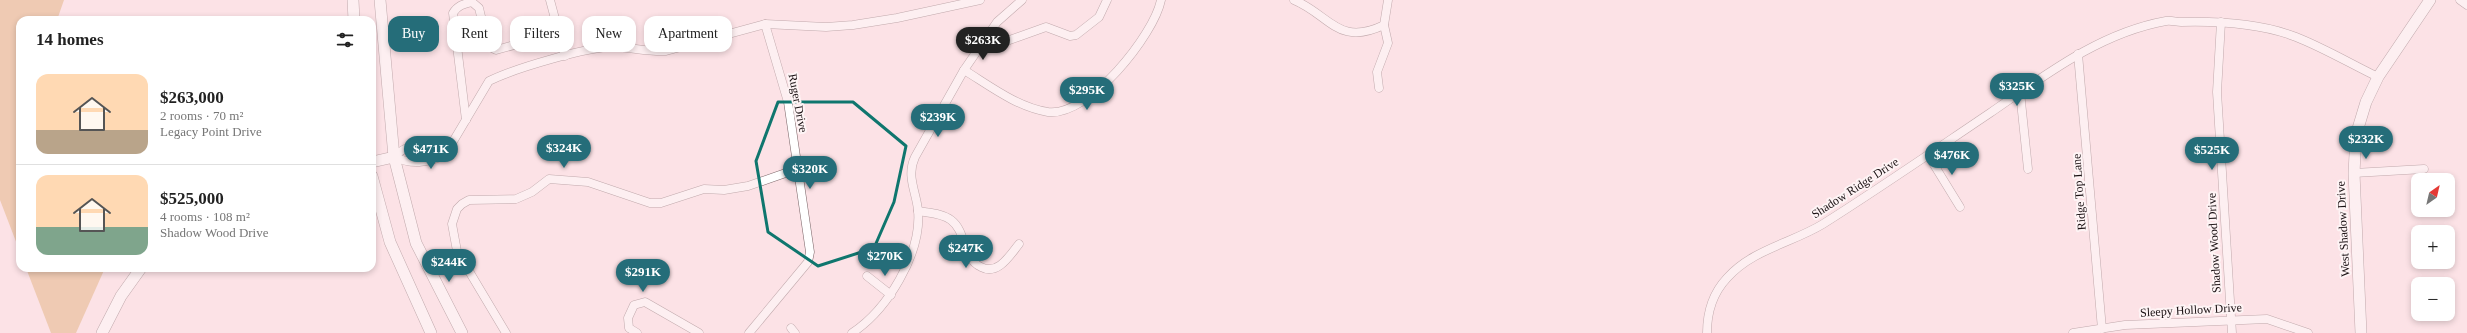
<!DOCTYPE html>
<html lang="en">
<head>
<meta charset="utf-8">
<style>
  body { margin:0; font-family:Georgia,serif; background:#f6f6f6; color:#222; height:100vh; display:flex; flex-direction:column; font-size:15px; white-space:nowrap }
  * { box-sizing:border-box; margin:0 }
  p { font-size:13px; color:#767676 }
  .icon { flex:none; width:22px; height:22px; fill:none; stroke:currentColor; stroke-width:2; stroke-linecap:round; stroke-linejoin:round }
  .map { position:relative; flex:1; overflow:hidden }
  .panel { position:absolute; left:16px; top:16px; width:360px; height:256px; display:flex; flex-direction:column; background:#fff; border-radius:12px; box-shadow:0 2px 6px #0003 }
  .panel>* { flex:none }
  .top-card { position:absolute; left:388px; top:16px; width:380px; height:36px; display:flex; gap:8px }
  .needle { width:26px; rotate:34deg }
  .fabs { position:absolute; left:2411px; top:173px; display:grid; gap:8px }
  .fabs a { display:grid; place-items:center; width:44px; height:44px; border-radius:8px; background:#fff; box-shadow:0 2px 6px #0003; font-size:20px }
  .price { position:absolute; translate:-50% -34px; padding:0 9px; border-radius:14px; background:#256d79; color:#fff; font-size:13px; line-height:26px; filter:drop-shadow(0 1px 2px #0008) }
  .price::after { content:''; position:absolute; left:50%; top:24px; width:12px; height:9px; margin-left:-6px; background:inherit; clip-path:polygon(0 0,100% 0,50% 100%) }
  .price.selected { background:#222; color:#fff }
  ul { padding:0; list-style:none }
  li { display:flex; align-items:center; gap:12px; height:100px; padding:0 20px }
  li+li { border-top:1px solid #e0e0e0 }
  li span { display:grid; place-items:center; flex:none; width:112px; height:80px; border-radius:12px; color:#555 }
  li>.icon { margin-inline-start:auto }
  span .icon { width:48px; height:48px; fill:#fffc; stroke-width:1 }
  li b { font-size:17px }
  h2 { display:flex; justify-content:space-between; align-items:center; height:48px; padding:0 20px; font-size:17px }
  .chip { padding:0 14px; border-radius:12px; background:#fff; box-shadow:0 2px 6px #0003; font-size:14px; line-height:36px }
  .chip.selected { background:#256d79; color:#fff }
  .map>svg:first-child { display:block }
  .green { fill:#dfad75 }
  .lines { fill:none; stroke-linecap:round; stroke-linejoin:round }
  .street-casing { stroke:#7b6568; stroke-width:9 }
  .secondary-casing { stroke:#7b6568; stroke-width:12 }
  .street { stroke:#fff; stroke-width:8 }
  .secondary { stroke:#fff; stroke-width:11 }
  .marked { fill:none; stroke:#0f766e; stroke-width:3; stroke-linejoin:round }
  .labels { text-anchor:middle; stroke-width:4; stroke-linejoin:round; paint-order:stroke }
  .street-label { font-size:12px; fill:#1a1113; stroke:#fef4f5 }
</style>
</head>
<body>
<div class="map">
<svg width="2467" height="333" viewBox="0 0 2467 333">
  <rect width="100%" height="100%" fill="#fce2e6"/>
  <g class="green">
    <path d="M 0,0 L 64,0 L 57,20 L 20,20 L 20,252 L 0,200 Z"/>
    <path d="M 26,268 L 105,268 L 76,333 L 51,333 Z"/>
  </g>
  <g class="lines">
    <g class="street-casing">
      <g id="street">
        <path d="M 550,0 L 565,56"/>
        <path d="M 1294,0 C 1330,15 1338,47 1384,25"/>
        <path d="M 2460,0 L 2467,5"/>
        <path d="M 2221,22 L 2217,92 L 2232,333"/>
        <path d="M 986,38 L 997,43 L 1004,42 L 1046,27 L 1070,36 L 1076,35 L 1099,17 L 1107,0"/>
        <path d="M 2078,54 L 2102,329"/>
        <path d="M 964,70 C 990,86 1017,107 1048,112 C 1089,117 1154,35 1161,0"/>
        <path d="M 1379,88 L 1377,72 L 1388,43 L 1384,25 L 1388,0"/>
        <path d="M 2020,92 L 2028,169"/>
        <path d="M 466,120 L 453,13 C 458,5 464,4 472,2 L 479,8 L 488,46 L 496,50 L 558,33"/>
        <path d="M 450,144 C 433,140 405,144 394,157 C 412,165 426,163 445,155 L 489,81 C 513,69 592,45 617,47 C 634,48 649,52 666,51 L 765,24 L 826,27 L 853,25 L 897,18 L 980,0"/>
        <path d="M 1928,155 L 1960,207"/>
        <path d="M 2354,173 L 2424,169"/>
        <path d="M 918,211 C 928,213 942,213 951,220 C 967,232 962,258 981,267 C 998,276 1010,255 1019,244"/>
        <path d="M 867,276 L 891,295"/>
        <path d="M 791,328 L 795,333"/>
        <path d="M 506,333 L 457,251 L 452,224 L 457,209 L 462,204 L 469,200 L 516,199 L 532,192 L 549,179 L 588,182 L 650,203 L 661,203 L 704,189 L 724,190 L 748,186 L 797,169"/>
        <path d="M 637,333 L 629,328 L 628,318 L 634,305 L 645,302 L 699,333"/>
        <path d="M 749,333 L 808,262 L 810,252 L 788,102 L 765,24"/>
        <path d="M 852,333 C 887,310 922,254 918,210 C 916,191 906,176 915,157 L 964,70 L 997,22 L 1022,0"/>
        <path d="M 1707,333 C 1707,313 1713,293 1727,278 C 1753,249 1792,243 1823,224 C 1880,188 1935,150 1990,113 C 2044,76 2099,33 2166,21 C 2171,20 2176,22 2181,22 C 2219,21 2260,23 2296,37 C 2324,48 2351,64 2378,77"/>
        <path d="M 2073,333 L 2125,325 L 2267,319 L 2308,333"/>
      </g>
    </g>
    <g class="secondary-casing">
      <g id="secondary">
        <path d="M 353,0 L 354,20"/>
        <path d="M 380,0 L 394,157 L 416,243 L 462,333"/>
        <path d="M 372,162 L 394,157"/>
        <path d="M 372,176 L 390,242 L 431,333"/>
        <path d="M 102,333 L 121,296 L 141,268"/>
        <path d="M 2361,333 L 2354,173 L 2356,135 L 2366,102 L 2378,77 L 2430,0"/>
      </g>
    </g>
    <use href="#street" class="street"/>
    <use href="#secondary" class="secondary"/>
  </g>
  <path d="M0 0H2467V333H0ZM 778,102 L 853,102 L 906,146 L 894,202 L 874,248 L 818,266 L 768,232 L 756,161 Z" fill="#fce2e6" fill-opacity=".55" fill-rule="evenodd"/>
  <path class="marked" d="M 778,102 L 853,102 L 906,146 L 894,202 L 874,248 L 818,266 L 768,232 L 756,161 Z"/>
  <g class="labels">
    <g class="street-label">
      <text transform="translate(798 103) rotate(79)" y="4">Ruger Drive</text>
      <text transform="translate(1855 188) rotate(-33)" y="4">Shadow Ridge Drive</text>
      <text transform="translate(2079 192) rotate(-94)" y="4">Ridge Top Lane</text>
      <text transform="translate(2343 229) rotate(-93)" y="4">West Shadow Drive</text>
      <text transform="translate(2214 243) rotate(-93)" y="4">Shadow Wood Drive</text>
      <text transform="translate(2191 310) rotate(-3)" y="4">Sleepy Hollow Drive</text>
    </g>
  </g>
</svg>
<div class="fabs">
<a><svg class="needle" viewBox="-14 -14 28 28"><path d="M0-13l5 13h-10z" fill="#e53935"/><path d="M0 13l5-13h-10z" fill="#767676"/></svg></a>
<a>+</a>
<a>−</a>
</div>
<b class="price selected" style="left:983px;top:61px">$263K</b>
<b class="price" style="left:2017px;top:107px">$325K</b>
<b class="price" style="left:1087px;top:111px">$295K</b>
<b class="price" style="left:938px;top:138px">$239K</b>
<b class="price" style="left:2366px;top:160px">$232K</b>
<b class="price" style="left:564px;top:169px">$324K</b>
<b class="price" style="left:431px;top:170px">$471K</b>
<b class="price" style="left:2212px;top:171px">$525K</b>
<b class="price" style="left:1952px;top:176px">$476K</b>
<b class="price" style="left:810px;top:190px">$320K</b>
<b class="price" style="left:966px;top:269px">$247K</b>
<b class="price" style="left:885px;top:277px">$270K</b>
<b class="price" style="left:449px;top:283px">$244K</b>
<b class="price" style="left:643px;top:293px">$291K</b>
<div class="top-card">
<a class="chip selected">Buy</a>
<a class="chip">Rent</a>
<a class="chip">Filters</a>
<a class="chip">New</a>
<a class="chip">Apartment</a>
</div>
<section class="panel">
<h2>14 homes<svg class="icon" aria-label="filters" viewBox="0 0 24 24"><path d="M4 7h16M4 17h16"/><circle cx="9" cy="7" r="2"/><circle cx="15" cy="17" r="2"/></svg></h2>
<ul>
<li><span style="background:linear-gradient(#ffd9b3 70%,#b9a48a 0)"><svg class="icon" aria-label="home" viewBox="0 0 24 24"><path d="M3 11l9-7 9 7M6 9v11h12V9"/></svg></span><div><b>$263,000</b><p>2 rooms · 70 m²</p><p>Legacy Point Drive</p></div></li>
<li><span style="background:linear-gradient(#ffd9b3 65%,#7fa58c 0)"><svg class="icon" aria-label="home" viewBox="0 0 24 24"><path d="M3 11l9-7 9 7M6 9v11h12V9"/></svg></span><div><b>$525,000</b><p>4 rooms · 108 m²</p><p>Shadow Wood Drive</p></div></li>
</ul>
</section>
</div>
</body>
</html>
